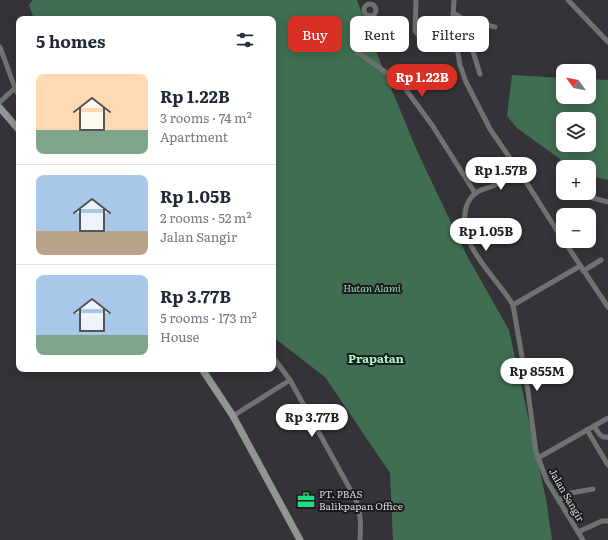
<!DOCTYPE html>
<html lang="en">
<head>
<meta charset="utf-8">
<style>
  body { margin:0; font-family:Literata,serif; background:#f2f2f3; color:#1f2937; height:100vh; display:flex; flex-direction:column; font-size:15px; white-space:nowrap }
  * { box-sizing:border-box; margin:0 }
  p { font-size:13px; color:#747a83 }
  .icon { flex:none; width:22px; height:22px; fill:none; stroke:currentColor; stroke-width:2; stroke-linecap:round; stroke-linejoin:round }
  .map { position:relative; flex:1; overflow:hidden }
  .panel { position:absolute; left:16px; top:16px; width:260px; height:356px; display:flex; flex-direction:column; background:#fff; border-radius:8px; box-shadow:0 2px 10px #0003 }
  .panel>* { flex:none }
  .guide { position:absolute; left:288px; top:16px; width:260px; height:36px; display:flex; gap:8px }
  .needle { width:26px; rotate:303deg }
  .controls { position:absolute; left:556px; top:64px; display:grid; gap:8px }
  .controls a { display:grid; place-items:center; width:40px; height:40px; border-radius:8px; background:#fff; box-shadow:0 2px 10px #0003; font-size:20px }
  .price { position:absolute; translate:-50% -34px; padding:0 9px; border-radius:14px; background:#fff; color:#222; font-size:13px; line-height:26px; filter:drop-shadow(0 1px 2px #0008) }
  .price::after { content:''; position:absolute; left:50%; top:24px; width:12px; height:9px; margin-left:-6px; background:inherit; clip-path:polygon(0 0,100% 0,50% 100%) }
  .price.current { background:#d93025; color:#fff }
  ul { padding:0; list-style:none }
  li { display:flex; align-items:center; gap:12px; height:100px; padding:0 20px }
  li+li { border-top:1px solid #e0e1e3 }
  li span { display:grid; place-items:center; flex:none; width:112px; height:80px; border-radius:8px; color:#555 }
  li>.icon { margin-inline-start:auto }
  span .icon { width:48px; height:48px; fill:#fffc; stroke-width:1 }
  li b { font-size:17px }
  h2 { display:flex; justify-content:space-between; align-items:center; height:48px; padding:0 20px; font-size:17px }
  .tag { padding:0 14px; border-radius:8px; background:#fff; box-shadow:0 2px 10px #0003; font-size:14px; line-height:36px }
  .tag.current { background:#d93025; color:#fff }
  .map>svg:first-child { display:block }
  .forest { fill:#406e52; fill-rule:evenodd }
  .lines { fill:none; stroke-linecap:round; stroke-linejoin:round }
  .minor { stroke:#6f7370; stroke-width:5 }
  .secondary { stroke:#909692; stroke-width:7 }
  .labels { text-anchor:middle; stroke-width:4; stroke-linejoin:round; paint-order:stroke }
  .park-label { font-size:10px; font-style:italic; fill:#93ddaf; stroke:#1c1a1e }
  .poi-label { font-size:10px; fill:#d9d7dc; stroke:#1c1a1e; text-anchor:start }
  .street-label { font-size:10px; fill:#d9d7dc; stroke:#1c1a1e }
  .quarter-label { font-size:12px; font-weight:bold; fill:#acf9c9; stroke:#1c1a1e }
</style>
</head>
<body>
<div class="map">
<svg width="608" height="540" viewBox="0 0 608 540">
  <rect width="100%" height="100%" fill="#353239"/>
  <g class="forest">
    <path d="M 33,0 L 357,0 L 381,64 L 418,153 L 466,254 L 509,330 L 546,499 L 552,540 L 393,540 L 390,473 L 325,377 L 273,337 L 273,19 L 34,19 L 29,5 Z"/>
    <path d="M 512,75 L 563,78 L 563,97 L 589,97 L 589,79 L 608,80 L 608,180 L 589,176 L 589,167 L 571,167 L 517,128 L 507,116 ZM 563,119 L 589,119 L 589,145 L 563,145 Z"/>
  </g>
  <g class="lines">
    <g class="minor">
      <path d="M 416,0 L 415,31 L 419,36 L 424,37 L 455,36"/>
      <path d="M 454,0 L 453,20 L 455,36 L 460,65 L 466,82 L 490,129 L 521,174 L 563,240"/>
      <path d="M 568,0 L 608,42"/>
      <circle cx="370" cy="10" r="6"/>
      <path d="M 453,13 L 465,20 L 469,39 L 480,74"/>
      <path d="M 367,15 C 366,28 357,40 357,52 L 394,78 L 404,87 L 432,125 L 475,193"/>
      <path d="M 465,20 L 495,27"/>
      <path d="M 0,47 L 15,88 L 19,96"/>
      <path d="M 0,102 L 15,88"/>
      <path d="M 584,193 L 593,198 L 608,202"/>
      <path d="M 564,241 L 608,307"/>
      <path d="M 580,266 L 513,305 L 528,391 L 536,452 L 547,481 L 583,540"/>
      <path d="M 583,271 L 601,260"/>
      <path d="M 513,305 C 496,276 456,245 466,208 C 467,203 471,196 476,193 C 479,190 485,189 490,187 C 500,183 511,178 521,174"/>
      <path d="M 273,357 L 290,380"/>
      <path d="M 233,416 L 290,380 L 356,500 C 361,515 361,524 360,540"/>
      <path d="M 594,426 C 598,432 601,439 608,437"/>
      <path d="M 587,430 L 608,465"/>
      <path d="M 538,458 L 608,418"/>
      <path d="M 559,500 L 571,493 L 593,489"/>
      <path d="M 578,532 L 602,521 L 608,521"/>
    </g>
    <g class="secondary">
      <path d="M 0,108 L 19,130"/>
      <path d="M 202,369 L 233,416 L 300,540"/>
    </g>
  </g>
  <defs>
    <g id="office-bare" transform="scale(1.38)"><path d="M-6-3h4V-5.5h4V-3h4V5H-6ZM-1-4.5V-3h2v-1.5ZM-6 0V1H6V0Z" fill="#25d886" stroke="#1c1a1e" stroke-width="2.5" paint-order="stroke"/></g>
  </defs>
  <g fill-rule="evenodd">
    <use href="#office-bare" x="306" y="500"/>
  </g>
  <g class="labels">
    <g class="park-label">
      <text x="372" y="292">Hutan Alami</text>
    </g>
    <g class="poi-label">
      <text x="319" y="498">PT. PBAS<tspan x="319" dy="12">Balikpapan Office</tspan></text>
    </g>
    <g class="street-label">
      <text transform="translate(567 495) rotate(60)" y="4">Jalan Sangir</text>
    </g>
    <g class="quarter-label">
      <text x="376" y="363">Prapatan</text>
    </g>
  </g>
</svg>
<div class="controls">
<a><svg class="needle" viewBox="-14 -14 28 28"><path d="M0-13l5 13h-10z" fill="#e53935"/><path d="M0 13l5-13h-10z" fill="#747a83"/></svg></a>
<a><svg class="icon" aria-label="layers" viewBox="0 0 24 24"><path d="M12 4l9 5-9 5-9-5zM3 14l9 5 9-5"/></svg></a>
<a>+</a>
<a>−</a>
</div>
<b class="price current" style="left:422px;top:98px">Rp 1.22B</b>
<b class="price" style="left:501px;top:191px">Rp 1.57B</b>
<b class="price" style="left:486px;top:252px">Rp 1.05B</b>
<b class="price" style="left:537px;top:392px">Rp 855M</b>
<b class="price" style="left:312px;top:438px">Rp 3.77B</b>
<div class="guide">
<a class="tag current">Buy</a>
<a class="tag">Rent</a>
<a class="tag">Filters</a>
</div>
<section class="panel">
<h2>5 homes<svg class="icon" aria-label="filters" viewBox="0 0 24 24"><path d="M4 7h16M4 17h16"/><circle cx="9" cy="7" r="2"/><circle cx="15" cy="17" r="2"/></svg></h2>
<ul>
<li><span style="background:linear-gradient(#ffd9b3 70%,#7fa58c 0)"><svg class="icon" aria-label="home" viewBox="0 0 24 24"><path d="M3 11l9-7 9 7M6 9v11h12V9"/></svg></span><div><b>Rp 1.22B</b><p>3 rooms · 74 m²</p><p>Apartment</p></div></li>
<li><span style="background:linear-gradient(#a9c7e8 70%,#b9a48a 0)"><svg class="icon" aria-label="home" viewBox="0 0 24 24"><path d="M3 11l9-7 9 7M6 9v11h12V9"/></svg></span><div><b>Rp 1.05B</b><p>2 rooms · 52 m²</p><p>Jalan Sangir</p></div></li>
<li><span style="background:linear-gradient(#a9c7e8 75%,#7fa58c 0)"><svg class="icon" aria-label="home" viewBox="0 0 24 24"><path d="M3 11l9-7 9 7M6 9v11h12V9"/></svg></span><div><b>Rp 3.77B</b><p>5 rooms · 173 m²</p><p>House</p></div></li>
</ul>
</section>
</div>
</body>
</html>
